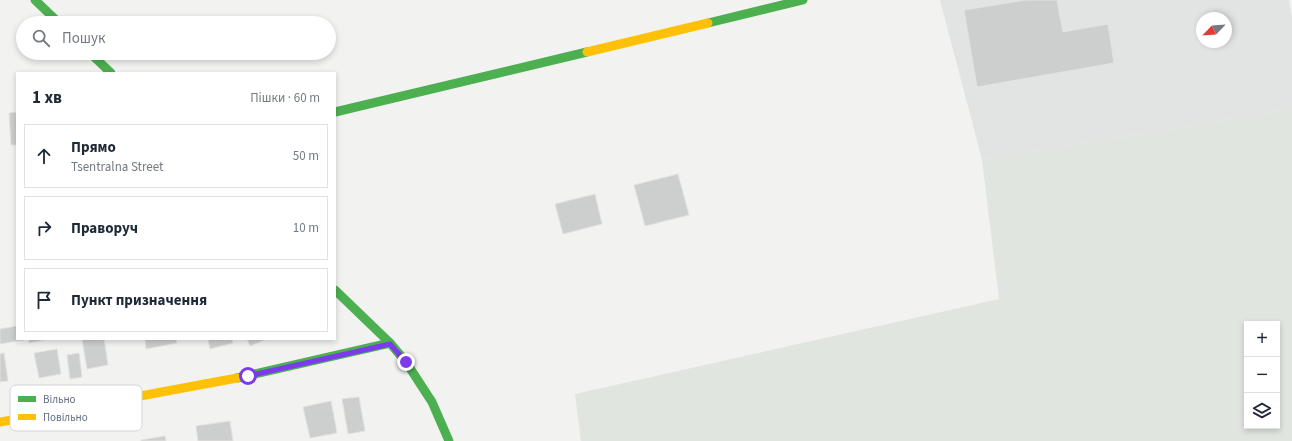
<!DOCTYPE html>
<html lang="uk">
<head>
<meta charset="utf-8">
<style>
	body { margin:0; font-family:"Source Sans 3",sans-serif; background:#f2f2f3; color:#1f2937 }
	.controls { position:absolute; right:12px; bottom:12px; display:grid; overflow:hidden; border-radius:0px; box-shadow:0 2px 6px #0003 }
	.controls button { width:36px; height:36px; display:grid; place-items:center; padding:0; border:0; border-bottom:1px solid #e0e1e3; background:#fff; color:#1f2937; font:20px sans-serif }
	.compass { position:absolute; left:1196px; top:12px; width:36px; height:36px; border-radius:50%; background:#fff; box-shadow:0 2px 6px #0003; rotate:245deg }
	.stop { position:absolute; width:12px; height:12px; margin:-9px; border:3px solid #7c3aed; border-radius:50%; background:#fff }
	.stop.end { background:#7c3aed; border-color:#fff; box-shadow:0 1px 4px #0008 }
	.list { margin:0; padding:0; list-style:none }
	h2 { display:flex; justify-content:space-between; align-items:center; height:52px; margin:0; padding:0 16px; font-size:17px }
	h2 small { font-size:13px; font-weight:400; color:#747a83 }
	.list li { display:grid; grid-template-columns:26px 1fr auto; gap:12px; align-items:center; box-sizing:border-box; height:64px; margin:0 8px 8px; padding:0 8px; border:1px solid #e0e1e3; border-radius:0px }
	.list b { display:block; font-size:15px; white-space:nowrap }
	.list p { margin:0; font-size:13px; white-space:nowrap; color:#747a83 }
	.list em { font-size:13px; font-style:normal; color:#747a83 }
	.icon { flex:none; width:22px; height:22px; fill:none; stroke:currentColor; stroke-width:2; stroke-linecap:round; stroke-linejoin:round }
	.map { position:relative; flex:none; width:1292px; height:441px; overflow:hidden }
	.search { position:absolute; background:#fff; box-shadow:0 2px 6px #0003; left:16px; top:16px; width:320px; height:44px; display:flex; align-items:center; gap:10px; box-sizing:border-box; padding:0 14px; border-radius:22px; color:#747a83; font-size:15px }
	.panel { position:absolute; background:#fff; box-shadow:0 2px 6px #0003; left:16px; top:72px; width:320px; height:268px; border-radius:0px }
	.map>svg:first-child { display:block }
	.built { fill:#e2e4e3; fill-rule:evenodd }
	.green { fill:#e1e5df; fill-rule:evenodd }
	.building { fill:#cdcece; stroke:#e2e2e1 }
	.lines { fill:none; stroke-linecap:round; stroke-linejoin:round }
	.fast { stroke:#4caf50; stroke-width:9 }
	.slow { stroke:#ffc107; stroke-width:9 }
	.route { stroke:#7c3aed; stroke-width:5 }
	.key { fill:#fff; stroke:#d0d4d9; stroke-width:1 }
	.key-label { font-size:11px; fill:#646e80 }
</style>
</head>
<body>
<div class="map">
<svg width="1292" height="441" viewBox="0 0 1292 441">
	<rect width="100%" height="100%" fill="#f2f3f1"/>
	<path class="built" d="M940,0H1289L1292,17V109L982,160ZM1202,18H1226V42H1202Z"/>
	<path class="green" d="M1292,109V441H581L575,394L999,299L982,160ZM1247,324H1277V426H1247Z"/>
	<g class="building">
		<path d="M1026,0H1057L1063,32L1108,24L1114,63L977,87L964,10Z"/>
		<path d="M17,112V145H11L9,113Z"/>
		<path d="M678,174L689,215L645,226L634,185Z"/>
		<path d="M595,194L602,224L563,234L555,204Z"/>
		<path d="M17,326V339L24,340L0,344V329Z"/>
		<path d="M28,339H50L29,343Z"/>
		<path d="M82,339H104L108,365L87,369Z"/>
		<path d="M145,339H176L177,343L146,349Z"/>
		<path d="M208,339H232L233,343L210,349Z"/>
		<path d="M247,339H267L250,346Z"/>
		<path d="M57,349L61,374L39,378L34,353Z"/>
		<path d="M4,353L8,381L0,382V354Z"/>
		<path d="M79,353L82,377L70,379L67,355Z"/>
		<path d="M359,397L365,431L348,434L342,399Z"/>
		<path d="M331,401L337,433L310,438L303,407Z"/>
		<path d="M230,421L233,441H198L196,426Z"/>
		<path d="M165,436L166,441H141V440Z"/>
	</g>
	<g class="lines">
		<g class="fast">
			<path d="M35,0L59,23"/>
			<path d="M708,23L803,0"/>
			<path d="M90,53L111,73"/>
			<path d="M335,112L587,52"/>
			<path d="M335,290L390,343L406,362L432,402L449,441"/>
			<path d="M237,378L390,343"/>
		</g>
		<g class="slow">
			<path d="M587,52L708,23"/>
			<path d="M0,422L237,378"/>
		</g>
	</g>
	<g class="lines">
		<path class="route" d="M248,376L390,344L406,362"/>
	</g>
	<rect x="10" y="385" width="132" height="46" rx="6" class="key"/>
	<rect x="18" y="396" width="18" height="6" fill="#4caf50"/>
	<rect x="18" y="414" width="18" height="6" fill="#ffc107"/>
	<g class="key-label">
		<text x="43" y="403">Вільно</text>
		<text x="43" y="421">Повільно</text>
	</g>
</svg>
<div class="controls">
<button>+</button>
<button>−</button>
<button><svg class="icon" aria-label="layers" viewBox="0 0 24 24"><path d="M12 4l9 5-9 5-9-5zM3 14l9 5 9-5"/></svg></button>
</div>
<svg class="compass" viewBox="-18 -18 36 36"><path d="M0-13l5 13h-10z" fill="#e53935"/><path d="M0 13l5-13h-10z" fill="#747a83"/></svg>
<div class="stop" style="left:248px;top:376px"></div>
<div class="stop end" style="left:406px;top:362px"></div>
<div class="search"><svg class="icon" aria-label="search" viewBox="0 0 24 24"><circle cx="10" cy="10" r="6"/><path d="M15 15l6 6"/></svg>Пошук</div>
<section class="panel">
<h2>1 хв<small>Пішки · 60 m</small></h2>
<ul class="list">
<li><svg class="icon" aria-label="ahead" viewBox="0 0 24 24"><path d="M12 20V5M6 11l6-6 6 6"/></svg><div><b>Прямо</b><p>Tsentralna Street</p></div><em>50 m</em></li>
<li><svg class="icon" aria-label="right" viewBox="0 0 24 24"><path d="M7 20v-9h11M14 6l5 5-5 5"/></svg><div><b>Праворуч</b></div><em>10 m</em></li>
<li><svg class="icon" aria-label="arrive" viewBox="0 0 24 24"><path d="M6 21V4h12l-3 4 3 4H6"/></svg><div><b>Пункт призначення</b></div></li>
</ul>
</section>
</div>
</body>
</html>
